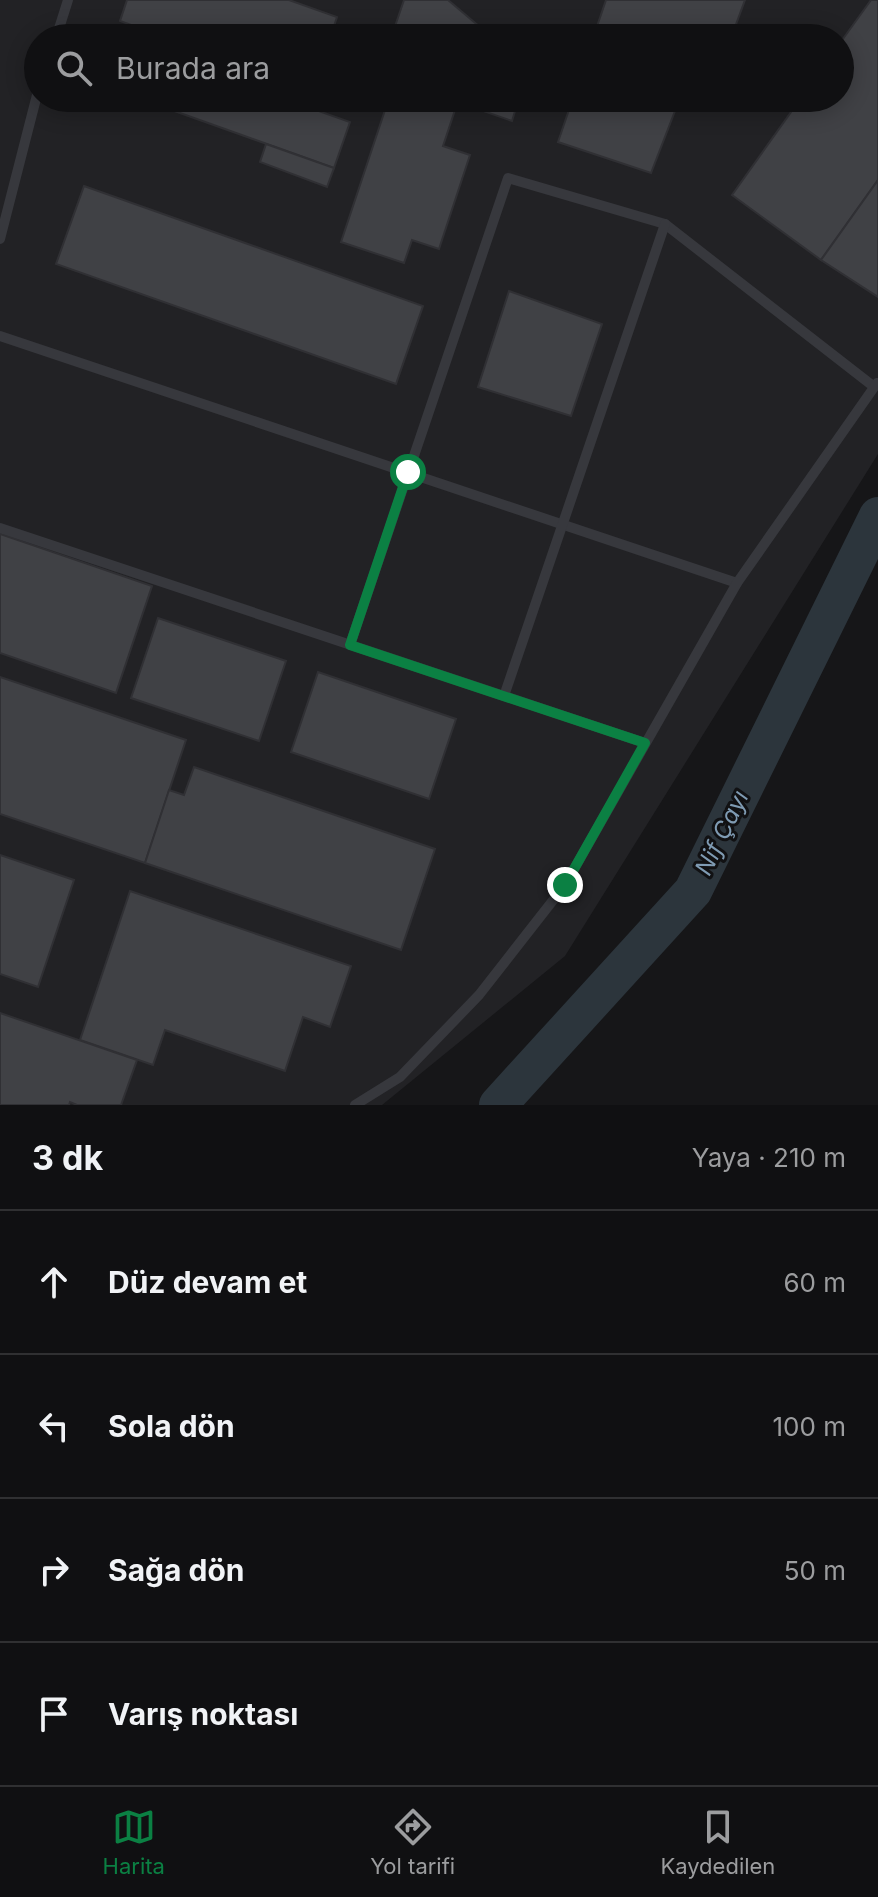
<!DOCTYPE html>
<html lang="tr">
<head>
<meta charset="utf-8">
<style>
	body { margin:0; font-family:Inter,sans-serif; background:#19191b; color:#f1f3f6 }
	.stop { position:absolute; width:24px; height:24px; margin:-18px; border:6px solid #0b8043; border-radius:50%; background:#fff }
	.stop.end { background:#0b8043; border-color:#fff; box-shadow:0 2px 8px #0008 }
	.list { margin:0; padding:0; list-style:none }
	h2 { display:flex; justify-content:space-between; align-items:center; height:104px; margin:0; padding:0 32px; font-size:34px }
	h2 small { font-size:26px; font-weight:400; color:#9c9d9f }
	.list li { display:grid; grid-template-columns:52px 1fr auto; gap:24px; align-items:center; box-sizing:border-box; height:144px; padding:0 32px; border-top:2px solid #303032 }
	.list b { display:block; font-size:30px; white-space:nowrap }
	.list em { font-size:26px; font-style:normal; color:#9c9d9f }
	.icon { flex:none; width:44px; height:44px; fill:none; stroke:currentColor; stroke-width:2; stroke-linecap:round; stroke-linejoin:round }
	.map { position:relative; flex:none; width:878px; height:1105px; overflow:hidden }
	.search { position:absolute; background:#101012; box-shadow:0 4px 20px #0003; left:24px; right:24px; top:24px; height:88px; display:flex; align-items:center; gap:20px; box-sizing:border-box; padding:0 28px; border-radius:44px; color:#9c9d9f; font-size:30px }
	.sheet { height:680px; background:#101012 }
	nav { display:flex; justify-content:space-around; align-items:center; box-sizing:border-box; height:112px; border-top:2px solid #303032; background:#101012; font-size:22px; color:#9c9d9f }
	nav a { display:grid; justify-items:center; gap:4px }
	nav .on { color:#0b8043 }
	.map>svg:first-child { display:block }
	.built { fill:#222225; fill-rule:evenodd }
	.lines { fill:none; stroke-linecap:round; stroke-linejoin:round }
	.river { stroke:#2c353c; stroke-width:38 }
	.building { fill:#404145; stroke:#303034; stroke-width:2 }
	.service { stroke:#37383d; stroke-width:10 }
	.route { stroke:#0b8043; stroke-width:10 }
	.labels { text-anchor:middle; stroke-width:6; stroke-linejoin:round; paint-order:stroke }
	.water-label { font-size:24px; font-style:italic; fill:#7f9bb3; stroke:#111113 }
</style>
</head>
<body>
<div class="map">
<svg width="878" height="1105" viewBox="0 0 878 1105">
	<rect width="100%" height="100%" fill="#161618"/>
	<path class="built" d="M0,0H878V454L565,956L382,1105H0ZM38,38H840V98H38Z"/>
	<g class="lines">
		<path class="river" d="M498,1105L693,891L878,516"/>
	</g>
	<g class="building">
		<path d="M127,0H289L337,17L330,38H167L120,21Z"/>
		<path d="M404,0H448L493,38H391Z"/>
		<path d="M606,0H745L731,38H593Z"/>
		<path d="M871,0H878V180L821,260L732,195L801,98H840V43Z"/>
		<path d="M138,98H282L350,122L334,168Z"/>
		<path d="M389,98H459L443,146L470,155L439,249L412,240L404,263L341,242Z"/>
		<path d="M465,98H519L512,121L463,104Z"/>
		<path d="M573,98H680L651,173L558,142Z"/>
		<path d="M266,144L334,168L327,187L260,162Z"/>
		<path d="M878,180V297L821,260Z"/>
		<path d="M84,186L423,306L396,384L56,264Z"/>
		<path d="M509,291L602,324L571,416L478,387Z"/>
		<path d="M0,534L152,586L116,693L0,653Z"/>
		<path d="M158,618L286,661L259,741L131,698Z"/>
		<path d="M318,672L456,719L429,799L291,752Z"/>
		<path d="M0,677L186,740L145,863L0,814Z"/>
		<path d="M194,767L435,849L401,950L145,863L169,790L184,795Z"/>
		<path d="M0,855L74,880L38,987L0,974Z"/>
		<path d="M130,891L351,966L330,1027L303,1017L285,1071L165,1030L153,1065L80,1040Z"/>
		<path d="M0,1013L137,1060L121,1105H77L70,1102L69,1105H0Z"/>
	</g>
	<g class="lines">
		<g class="service">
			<path d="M56,38L68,0"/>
			<path d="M0,239L38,91"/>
			<path d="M0,336L737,583"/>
			<path d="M0,528L645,743"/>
			<path d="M350,645L508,178L665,224L873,386"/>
			<path d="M504,696L665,224"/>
			<path d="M355,1105L400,1077L479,995L565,885L737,583L877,383"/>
		</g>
	</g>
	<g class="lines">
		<path class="route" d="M408,472L350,645L645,743L565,885"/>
	</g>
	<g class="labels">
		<g class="water-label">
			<text transform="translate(722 833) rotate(-64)" y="8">Nif Çayı</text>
		</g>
	</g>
</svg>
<div class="stop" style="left:408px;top:472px"></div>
<div class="stop end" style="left:565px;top:885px"></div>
<div class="search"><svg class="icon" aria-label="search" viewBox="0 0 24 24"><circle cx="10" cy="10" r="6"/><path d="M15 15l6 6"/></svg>Burada ara</div>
</div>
<section class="sheet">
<h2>3 dk<small>Yaya · 210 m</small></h2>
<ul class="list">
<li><svg class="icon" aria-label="ahead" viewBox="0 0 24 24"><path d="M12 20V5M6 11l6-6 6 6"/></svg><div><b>Düz devam et</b></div><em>60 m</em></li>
<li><svg class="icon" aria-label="left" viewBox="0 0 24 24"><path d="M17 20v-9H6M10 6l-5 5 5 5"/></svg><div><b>Sola dön</b></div><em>100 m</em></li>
<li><svg class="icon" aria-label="right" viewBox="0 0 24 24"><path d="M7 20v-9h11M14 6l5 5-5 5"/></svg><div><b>Sağa dön</b></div><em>50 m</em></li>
<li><svg class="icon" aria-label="arrive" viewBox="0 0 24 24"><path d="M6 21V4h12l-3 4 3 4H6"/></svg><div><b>Varış noktası</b></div></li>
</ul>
</section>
<nav>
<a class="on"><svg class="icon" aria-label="map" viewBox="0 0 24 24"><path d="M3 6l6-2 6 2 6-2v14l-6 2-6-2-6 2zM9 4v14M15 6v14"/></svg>Harita</a>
<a><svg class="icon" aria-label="directions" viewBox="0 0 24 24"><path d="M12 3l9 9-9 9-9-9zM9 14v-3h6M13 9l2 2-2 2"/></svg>Yol tarifi</a>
<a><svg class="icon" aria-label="saved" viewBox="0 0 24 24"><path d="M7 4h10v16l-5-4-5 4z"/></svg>Kaydedilen</a>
</nav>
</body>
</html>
